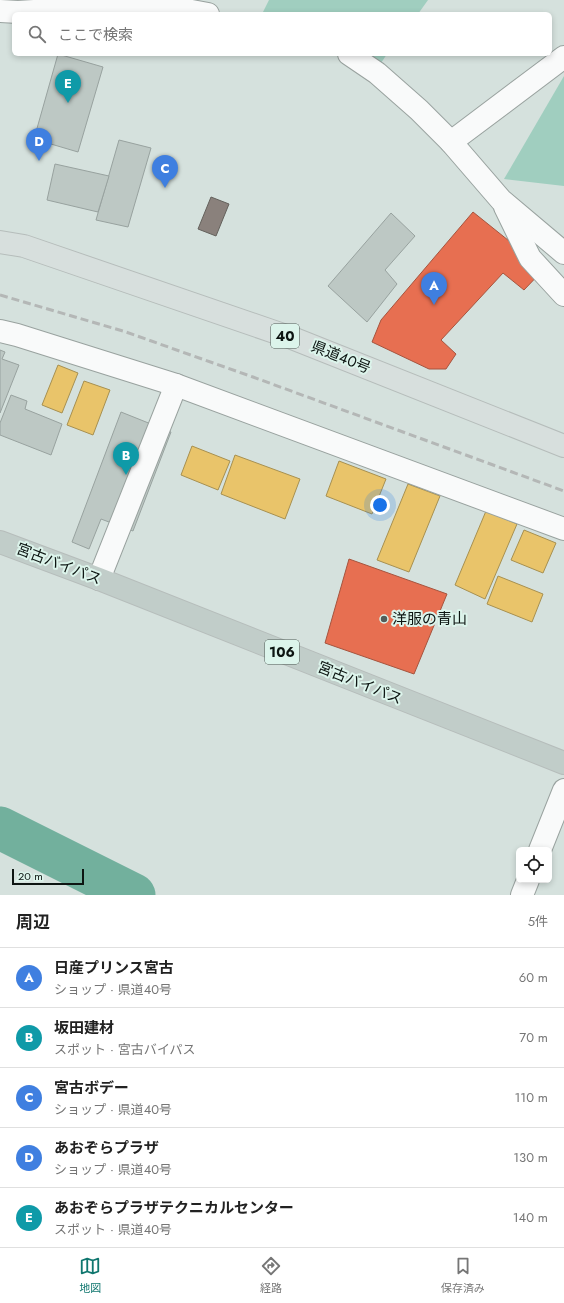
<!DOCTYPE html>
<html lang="ja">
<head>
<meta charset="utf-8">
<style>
	body { margin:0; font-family:Jost,"Noto Sans JP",sans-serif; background:#f2f2f2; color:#222 }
	.controls { position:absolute; right:12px; bottom:12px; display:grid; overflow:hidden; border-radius:6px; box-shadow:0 2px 6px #0003 }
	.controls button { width:36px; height:36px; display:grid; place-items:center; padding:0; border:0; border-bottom:1px solid #e0e0e0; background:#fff; color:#222; font:20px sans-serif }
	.scale { position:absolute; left:12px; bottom:10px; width:72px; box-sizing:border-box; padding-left:4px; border:2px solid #0d1512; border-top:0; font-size:11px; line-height:14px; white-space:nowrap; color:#0d1512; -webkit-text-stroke:3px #dcf4eb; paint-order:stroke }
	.you { position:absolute; left:380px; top:505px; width:14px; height:14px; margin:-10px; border:3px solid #fff; border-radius:50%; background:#1a73e8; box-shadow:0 0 0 6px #1a73e833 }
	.badge { display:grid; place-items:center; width:26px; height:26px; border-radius:50%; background:#0f766e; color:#fff; font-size:13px; font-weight:700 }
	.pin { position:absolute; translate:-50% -33px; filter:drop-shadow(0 1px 2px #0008) }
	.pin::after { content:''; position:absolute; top:21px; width:14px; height:12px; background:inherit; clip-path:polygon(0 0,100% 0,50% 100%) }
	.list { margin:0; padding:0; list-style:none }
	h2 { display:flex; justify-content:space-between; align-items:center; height:52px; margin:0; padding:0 16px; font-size:17px }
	h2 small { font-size:13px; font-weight:400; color:#767676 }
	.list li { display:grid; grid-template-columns:26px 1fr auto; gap:12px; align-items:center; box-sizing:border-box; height:60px; padding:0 16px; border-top:1px solid #e0e0e0 }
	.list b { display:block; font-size:15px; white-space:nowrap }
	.list p { margin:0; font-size:13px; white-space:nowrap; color:#767676 }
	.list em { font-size:13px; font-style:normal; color:#767676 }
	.icon { flex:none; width:22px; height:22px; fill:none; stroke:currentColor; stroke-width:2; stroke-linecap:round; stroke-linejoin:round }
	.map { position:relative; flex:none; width:564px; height:895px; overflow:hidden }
	.search { position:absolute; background:#fff; box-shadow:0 2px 6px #0003; left:12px; right:12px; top:12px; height:44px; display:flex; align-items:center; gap:10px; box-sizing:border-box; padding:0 14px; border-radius:6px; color:#767676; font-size:15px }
	.sheet { height:352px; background:#fff }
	nav { display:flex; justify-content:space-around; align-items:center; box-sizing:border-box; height:56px; border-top:1px solid #e0e0e0; background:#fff; font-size:11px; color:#767676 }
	nav a { display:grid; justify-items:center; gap:2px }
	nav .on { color:#0f766e }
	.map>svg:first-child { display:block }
	.green { fill:#a0cebf }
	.homes { fill:#e9c46a; stroke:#a79050 }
	.shops { fill:#e76f51; stroke:#a6543e }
	.industry { fill:#8a817c; stroke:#64615c }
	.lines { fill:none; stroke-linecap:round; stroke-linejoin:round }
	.river { stroke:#72b09d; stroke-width:43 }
	.building { fill:#bdc8c4; stroke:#98a29f }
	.street-casing { stroke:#99a29f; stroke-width:24 }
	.primary-casing { stroke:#b6bdbb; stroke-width:24 }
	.highway-casing { stroke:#b6bdbb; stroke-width:24 }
	.street { stroke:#f9fafa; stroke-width:22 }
	.primary { stroke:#d7dfdd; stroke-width:22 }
	.highway { stroke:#c1cdc9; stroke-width:22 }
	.rail { stroke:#b4b7b6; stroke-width:3; stroke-dasharray:8 4; stroke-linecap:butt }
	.poi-dot { fill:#535c59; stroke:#dcf4eb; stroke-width:1.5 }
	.labels { text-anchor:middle; stroke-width:4; stroke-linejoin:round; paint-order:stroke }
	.shield { fill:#dcf4eb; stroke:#4b5853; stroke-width:1 }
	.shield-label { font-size:14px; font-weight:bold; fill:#0d1512 }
	.street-label { font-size:15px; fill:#0d1512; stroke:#dcf4eb }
	.poi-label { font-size:15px; fill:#0d1512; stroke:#dcf4eb; text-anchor:start }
</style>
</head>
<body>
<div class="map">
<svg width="564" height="895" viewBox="0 0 564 895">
	<rect width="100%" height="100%" fill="#d5e1dd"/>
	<g class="green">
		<path d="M269,0H428L418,14H262Z"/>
		<path d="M357,54H387L381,63Z"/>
		<path d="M564,76V186L504,179Z"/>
	</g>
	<g class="homes">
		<path d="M58,365L78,373L62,413L42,405Z"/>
		<path d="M84,381L110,390L93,435L67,425Z"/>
		<path d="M192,446L230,461L218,490L181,475Z"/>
		<path d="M235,455L300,479L285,519L221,494Z"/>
		<path d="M339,461L386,479L372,514L326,496Z"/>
		<path d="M408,484L440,496L409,572L377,560Z"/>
		<path d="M486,511L517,524L485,599L455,585Z"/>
		<path d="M524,530L556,543L543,573L511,560Z"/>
		<path d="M498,576L543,594L532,622L487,604Z"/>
	</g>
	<g class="shops">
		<path d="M473,212L544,269L524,290L503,273L441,340L456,354L446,369H429L372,342L381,320Z"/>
		<path d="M349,559L447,594L414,674L325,643Z"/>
	</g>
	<path class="industry" d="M211,197L229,204L216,236L198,229Z"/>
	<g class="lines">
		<path class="river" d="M0,828L134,895"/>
	</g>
	<g class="building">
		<path d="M58,54L103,67L78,152L34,139Z"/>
		<path d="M119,140L151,148L128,227L96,220Z"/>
		<path d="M55,164L109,176L98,212L47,200Z"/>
		<path d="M391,213L415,236L385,270L397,284L367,322L328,286Z"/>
		<path d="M0,350L5,352L2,359L19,365L0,413Z"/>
		<path d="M11,395L27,401L25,409L62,424L51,455L0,435V423Z"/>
		<path d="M121,412L171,432L133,531L101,519L89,549L72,542Z"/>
	</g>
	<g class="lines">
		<g class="street-casing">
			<g id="street">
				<path d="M0,11L18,12L97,7L186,10L208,14"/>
				<path d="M349,54L377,73L419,110L451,142L501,200L564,253"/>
				<path d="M451,142L564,57"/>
				<path d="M505,207L530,258L564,295"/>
				<path d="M0,331L17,335L176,385L564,529"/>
				<path d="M99,579L176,385"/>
				<path d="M540,850L564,790"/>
				<path d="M522,895L528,880"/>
			</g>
		</g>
		<g class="primary-casing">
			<path id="primary" d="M0,242L24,246L292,338L564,446"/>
		</g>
		<g class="highway-casing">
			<path id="highway" d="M0,542L99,579L564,763"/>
		</g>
		<use href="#street" class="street"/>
		<use href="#primary" class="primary"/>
		<use href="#highway" class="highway"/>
		<path class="rail" d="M0,295L123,331L253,377L564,491"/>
	</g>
	<circle class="poi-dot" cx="384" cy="619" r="4"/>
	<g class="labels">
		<g class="shield">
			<rect x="271" y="324" width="28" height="24" rx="3"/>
			<rect x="265" y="640" width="34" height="24" rx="3"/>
		</g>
		<g class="shield-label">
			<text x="285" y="341">40</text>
			<text x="282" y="657">106</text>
		</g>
		<g class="street-label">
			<text transform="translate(341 357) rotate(22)" y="5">県道40号</text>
			<text transform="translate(59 564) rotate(21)" y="5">宮古バイパス</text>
			<text transform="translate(360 683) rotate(22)" y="5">宮古バイパス</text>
		</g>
		<g class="poi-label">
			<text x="392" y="624">洋服の青山</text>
		</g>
	</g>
</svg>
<div class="controls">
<button><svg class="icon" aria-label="locate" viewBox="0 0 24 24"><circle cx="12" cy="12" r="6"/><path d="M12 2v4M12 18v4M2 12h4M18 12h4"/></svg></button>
</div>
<div class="scale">20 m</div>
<div class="you"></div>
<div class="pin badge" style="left:434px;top:305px;background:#3f7fe0">A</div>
<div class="pin badge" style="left:126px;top:475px;background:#0f9aa8">B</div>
<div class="pin badge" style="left:165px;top:188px;background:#3f7fe0">C</div>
<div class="pin badge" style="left:39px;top:161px;background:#3f7fe0">D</div>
<div class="pin badge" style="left:68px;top:103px;background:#0f9aa8">E</div>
<div class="search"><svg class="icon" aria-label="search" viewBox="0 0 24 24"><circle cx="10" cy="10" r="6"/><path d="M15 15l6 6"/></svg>ここで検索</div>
</div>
<section class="sheet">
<h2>周辺<small>5件</small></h2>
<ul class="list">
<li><span class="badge" style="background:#3f7fe0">A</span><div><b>日産プリンス宮古</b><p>ショップ · 県道40号</p></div><em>60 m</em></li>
<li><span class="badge" style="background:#0f9aa8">B</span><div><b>坂田建材</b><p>スポット · 宮古バイパス</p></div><em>70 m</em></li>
<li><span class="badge" style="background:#3f7fe0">C</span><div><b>宮古ボデー</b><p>ショップ · 県道40号</p></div><em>110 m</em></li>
<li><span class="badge" style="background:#3f7fe0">D</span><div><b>あおぞらプラザ</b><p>ショップ · 県道40号</p></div><em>130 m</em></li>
<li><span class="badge" style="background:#0f9aa8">E</span><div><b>あおぞらプラザテクニカルセンター</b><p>スポット · 県道40号</p></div><em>140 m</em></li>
</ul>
</section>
<nav>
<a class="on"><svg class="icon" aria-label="map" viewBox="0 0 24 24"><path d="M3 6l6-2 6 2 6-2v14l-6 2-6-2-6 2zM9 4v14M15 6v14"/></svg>地図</a>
<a><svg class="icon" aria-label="directions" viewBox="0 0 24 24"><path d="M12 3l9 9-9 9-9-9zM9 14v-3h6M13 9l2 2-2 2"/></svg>経路</a>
<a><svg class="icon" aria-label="saved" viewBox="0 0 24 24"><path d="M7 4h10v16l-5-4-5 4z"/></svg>保存済み</a>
</nav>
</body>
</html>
